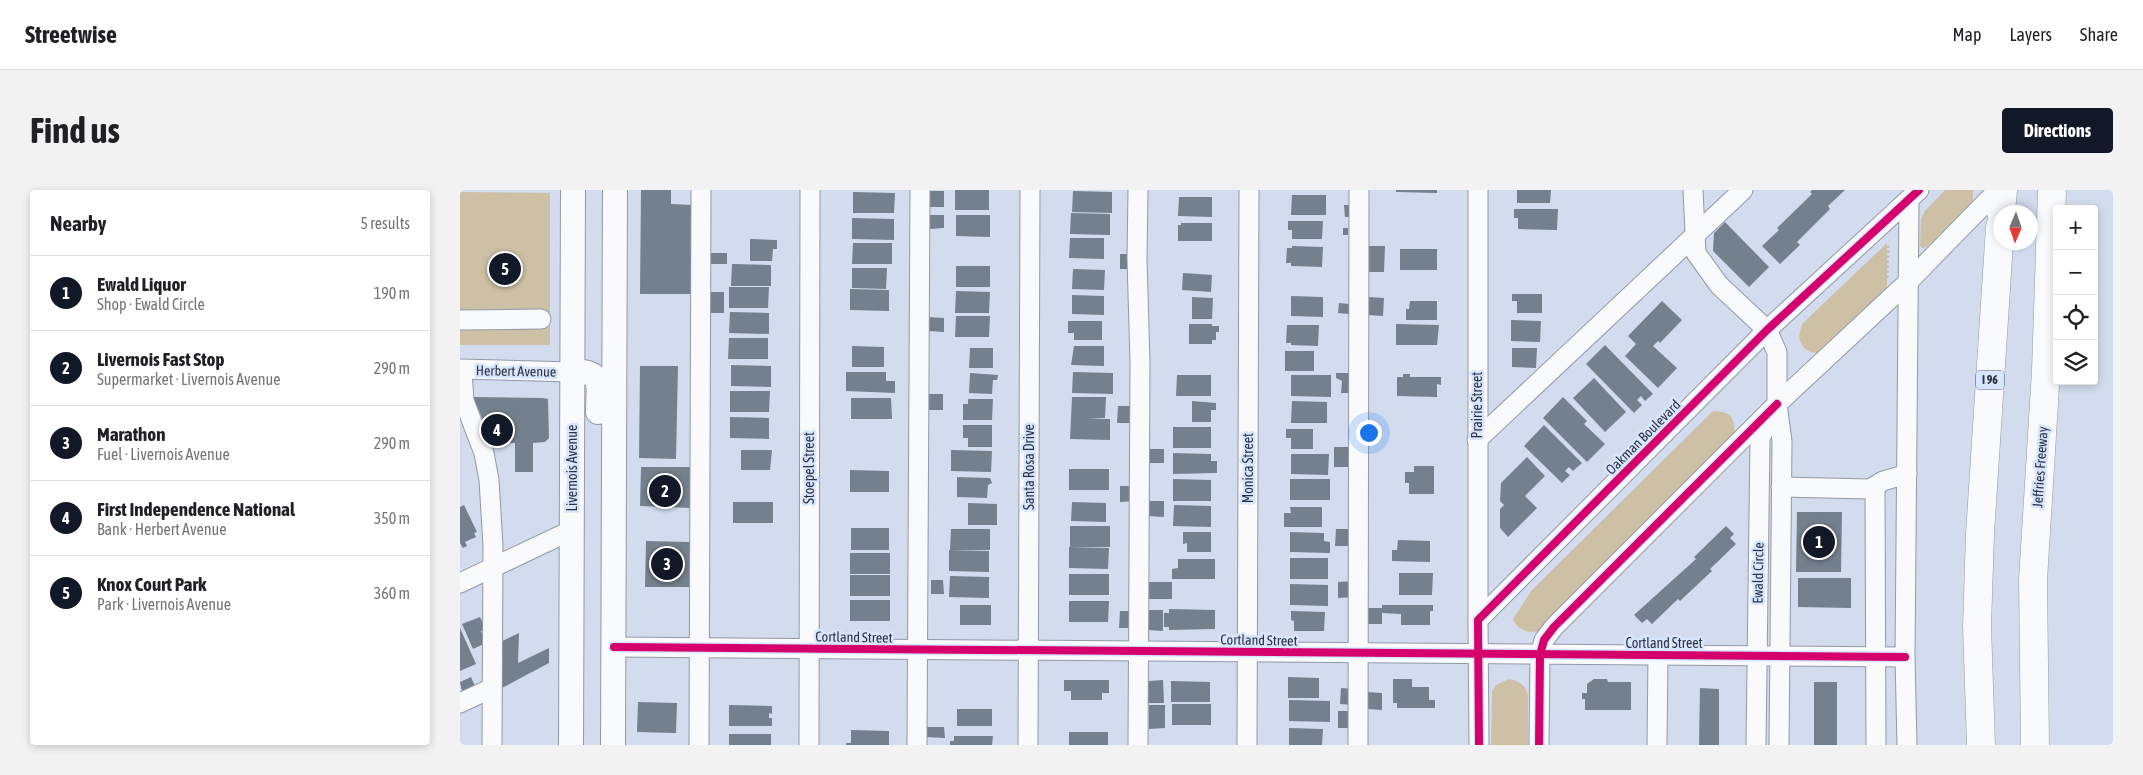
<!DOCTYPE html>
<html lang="en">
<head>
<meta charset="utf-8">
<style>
	body { margin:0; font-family:"Asap Condensed",sans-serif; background:#f2f2f2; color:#202124 }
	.controls { position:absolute; right:15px; top:15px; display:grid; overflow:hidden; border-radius:5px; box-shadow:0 2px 8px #0003 }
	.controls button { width:45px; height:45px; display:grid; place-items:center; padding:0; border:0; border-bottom:1px solid #e0e0e0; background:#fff; color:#202124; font:25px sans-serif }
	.compass { position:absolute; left:1533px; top:15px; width:45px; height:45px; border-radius:50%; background:#fff; box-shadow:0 2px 8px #0003; rotate:182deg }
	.you { position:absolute; left:908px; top:242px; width:18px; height:18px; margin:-12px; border:4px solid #fff; border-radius:50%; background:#1a73e8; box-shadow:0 0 0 8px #1a73e833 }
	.badge { display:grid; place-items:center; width:32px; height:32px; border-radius:50%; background:#111827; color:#fff; font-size:16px; font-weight:700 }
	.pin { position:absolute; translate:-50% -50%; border:2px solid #fff; box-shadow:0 1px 5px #0006 }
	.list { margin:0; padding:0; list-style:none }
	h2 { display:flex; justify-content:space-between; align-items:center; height:65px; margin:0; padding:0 20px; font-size:21px }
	h2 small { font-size:16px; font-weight:400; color:#757577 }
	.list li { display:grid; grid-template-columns:32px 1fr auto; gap:15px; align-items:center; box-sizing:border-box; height:75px; padding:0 20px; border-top:1px solid #e0e0e0 }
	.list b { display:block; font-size:19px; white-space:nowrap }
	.list p { margin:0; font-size:16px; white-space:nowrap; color:#757577 }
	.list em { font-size:16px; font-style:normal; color:#757577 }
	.icon { flex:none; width:28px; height:28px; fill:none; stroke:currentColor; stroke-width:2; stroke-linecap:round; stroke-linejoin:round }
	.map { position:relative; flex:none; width:1653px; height:555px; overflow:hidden; border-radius:5px }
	header { display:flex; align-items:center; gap:30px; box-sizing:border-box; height:70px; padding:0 25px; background:#fff; border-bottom:1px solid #e0e0e0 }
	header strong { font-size:24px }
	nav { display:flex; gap:28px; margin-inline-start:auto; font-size:18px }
	.intro { display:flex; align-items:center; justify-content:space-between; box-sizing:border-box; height:120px; padding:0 30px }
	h1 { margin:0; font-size:35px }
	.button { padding:12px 22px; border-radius:5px; background:#111827; color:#fff; font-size:18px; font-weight:700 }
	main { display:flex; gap:30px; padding:0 30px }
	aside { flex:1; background:#fff; border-radius:5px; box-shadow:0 2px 8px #0003 }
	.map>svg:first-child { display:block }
	.green { fill:#cdc0a5 }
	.building { fill:#74808d }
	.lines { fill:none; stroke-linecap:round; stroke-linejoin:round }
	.minor-casing { stroke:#9199a8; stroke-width:21 }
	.major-casing { stroke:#9199a8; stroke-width:26 }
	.highway-casing { stroke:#9199a8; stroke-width:29 }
	.path { stroke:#bcbfc7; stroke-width:3; stroke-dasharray:2.5 2.5; stroke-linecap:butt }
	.minor { stroke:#f8fafc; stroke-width:19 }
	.major { stroke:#f8fafc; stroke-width:24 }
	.highway { stroke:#f8fafc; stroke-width:28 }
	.cycleway-casing { stroke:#d7e5ff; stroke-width:11 }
	.cycleway { stroke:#d6006c; stroke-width:8 }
	.labels { text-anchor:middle; stroke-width:5; stroke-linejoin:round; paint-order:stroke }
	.shield { fill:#d7e5ff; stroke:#5e687b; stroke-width:1 }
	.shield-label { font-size:12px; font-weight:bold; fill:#2a3242 }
	.street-label { font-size:14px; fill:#2a3242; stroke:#d7e5ff }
</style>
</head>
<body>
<header>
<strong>Streetwise</strong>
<nav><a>Map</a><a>Layers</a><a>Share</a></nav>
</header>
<div class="intro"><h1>Find us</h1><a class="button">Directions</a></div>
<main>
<aside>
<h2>Nearby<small>5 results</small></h2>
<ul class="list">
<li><span class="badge">1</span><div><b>Ewald Liquor</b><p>Shop · Ewald Circle</p></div><em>190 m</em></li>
<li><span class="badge">2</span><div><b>Livernois Fast Stop</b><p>Supermarket · Livernois Avenue</p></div><em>290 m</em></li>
<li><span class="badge">3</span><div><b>Marathon</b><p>Fuel · Livernois Avenue</p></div><em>290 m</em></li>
<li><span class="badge">4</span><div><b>First Independence National</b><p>Bank · Herbert Avenue</p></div><em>350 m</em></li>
<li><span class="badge">5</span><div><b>Knox Court Park</b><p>Park · Livernois Avenue</p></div><em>360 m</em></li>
</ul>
</aside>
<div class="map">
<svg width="1653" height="555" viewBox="0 0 1653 555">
	<rect width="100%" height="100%" fill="#d2dcee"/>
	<g class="green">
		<path d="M1485,0H1513V11L1467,57L1462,58L1460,55L1461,29L1465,21Z"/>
		<path d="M0,2L90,3V155H0Z"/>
		<path d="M1427,53V99L1363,162C1350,165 1341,159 1339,146L1342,134Z"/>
		<path d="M1253,221C1275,222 1273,229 1276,248L1079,441C1068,444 1057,439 1053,429L1072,400Z"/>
		<path d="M1049,489C1060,491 1065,495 1068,505V555H1031L1032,501L1036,495Z"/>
	</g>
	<g class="building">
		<path d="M181,0H211V14L232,15L231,104H180Z"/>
		<rect x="495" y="0" width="34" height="20"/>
		<path d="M936,0H977V3L936,2Z"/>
		<path d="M1057,0H1091L1090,13H1057Z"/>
		<path d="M1352,0H1385L1368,16L1370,19L1337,52L1340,55L1320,74L1302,56L1319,40L1317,38L1352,4L1350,2Z"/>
		<path d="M469,1H484V17H468Z"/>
		<path d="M613,1L652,2V23L612,22Z"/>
		<path d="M393,2L435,3L434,23H393Z"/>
		<path d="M832,5H866V25H831Z"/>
		<path d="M719,7H752V27L718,26Z"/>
		<path d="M884,15H892V27H885Z"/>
		<path d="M1054,19H1098L1097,40L1058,39V28H1054Z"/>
		<path d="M611,23L650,24V45L610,44Z"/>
		<path d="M470,25H484V38L470,39Z"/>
		<path d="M496,25H530V47L496,46Z"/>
		<path d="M392,28L434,29V50L392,49Z"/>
		<path d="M828,31H863L862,49H832V40H828Z"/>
		<path d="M1265,32L1309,77L1289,97L1253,61L1254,43Z"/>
		<path d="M721,33H752V51H718V35H721Z"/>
		<rect x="883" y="38" width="5" height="7"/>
		<path d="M610,48H644V69L609,68Z"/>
		<path d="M290,49L317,50V59H313L312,71H290Z"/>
		<path d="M393,53H432V74H392Z"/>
		<path d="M832,56L863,57L862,77L831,76V73H826L827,58H832Z"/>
		<path d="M906,56H925L924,82H905Z"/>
		<rect x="940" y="59" width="37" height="21"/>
		<rect x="249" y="63" width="18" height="11"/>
		<rect x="660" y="64" width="15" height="15"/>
		<path d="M272,74L311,75V96H271Z"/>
		<rect x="496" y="76" width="34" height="21"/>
		<path d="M392,78H427L426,99L392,98Z"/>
		<path d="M613,79L645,80L644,100L612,99Z"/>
		<path d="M723,83L752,85L751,102L722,100Z"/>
		<path d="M269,97H309L308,118H269Z"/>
		<path d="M390,99L429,100V121L390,120Z"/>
		<path d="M496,101L530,102L529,123H495Z"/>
		<rect x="249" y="102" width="15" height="21"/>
		<path d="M1052,104H1082V123H1057V111H1052Z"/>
		<path d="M612,105L644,106V125L612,124Z"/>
		<path d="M831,106L863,107V127L831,126Z"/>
		<path d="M732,107L753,108L752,129H732Z"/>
		<path d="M908,107L924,108L923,126L907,125Z"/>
		<path d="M950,111H977V130H946V119H949Z"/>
		<path d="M1202,111L1222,130L1200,153L1198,151L1193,156L1217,178L1198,198L1165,166L1176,154L1168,146Z"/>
		<path d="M879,113L890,114L889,124L878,123Z"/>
		<path d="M270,122L309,123V144L269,143Z"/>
		<path d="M496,126H530L529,147H495Z"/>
		<path d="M468,127L484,128V142L468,141Z"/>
		<path d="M1051,130L1081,131L1080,152L1051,151Z"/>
		<path d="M608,131H642V150H614V143H608Z"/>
		<path d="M729,134H752V136H759V142H756V150H752V154H729Z"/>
		<path d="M936,134L979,135L977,155H936Z"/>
		<path d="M827,135H859L858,156L831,155V153H826Z"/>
		<path d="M269,148H308V169H268Z"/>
		<path d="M1145,155L1193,204L1185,211L1181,206L1177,210L1182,215L1174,223L1126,174Z"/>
		<path d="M392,156L424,157V177H392Z"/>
		<path d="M614,156H644V176L611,175Z"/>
		<path d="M510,158H533V178H509Z"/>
		<path d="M1052,158H1077L1076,178L1052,177Z"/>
		<rect x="825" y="161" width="29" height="20"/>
		<path d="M271,175L311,176V197L271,196Z"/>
		<path d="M180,176H218L216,269L179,268Z"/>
		<path d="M386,182H426V191H435V203L386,201Z"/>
		<path d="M613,182L653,183V204L612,203Z"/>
		<path d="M510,183L538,185L537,190H533L532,204L509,203Z"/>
		<path d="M876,183H895L896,203H881L882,191L876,188Z"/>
		<path d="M943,184H950V187H981V195L977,194V207L937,206V187H943Z"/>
		<path d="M717,185H751V206H716Z"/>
		<path d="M831,185H871V207L831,206Z"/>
		<path d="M1134,188L1166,222L1145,242L1113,208Z"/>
		<path d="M270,201H310L309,222H270Z"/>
		<rect x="468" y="204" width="15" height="16"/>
		<path d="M13,207L83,208L88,209L89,248L85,252L73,253V282H55V253H33Z"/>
		<path d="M612,207H646L645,228L627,229H650V250L610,249Z"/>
		<path d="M1103,207L1127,231L1124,234L1145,254L1127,272L1083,228Z"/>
		<path d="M391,208H431L432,229H391Z"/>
		<path d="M508,209H533L532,230H503V214H508Z"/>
		<path d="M732,211L756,213V220H751V232H732Z"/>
		<path d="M832,211L867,212V233H831Z"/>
		<path d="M658,216H675V233H657Z"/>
		<path d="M270,227L309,228V249L270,248Z"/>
		<path d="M503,235H532V257H508V248H503Z"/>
		<path d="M1084,235L1122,273L1113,281L1109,277L1105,281L1110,285L1102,293L1064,256Z"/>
		<rect x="713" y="237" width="38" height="21"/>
		<path d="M826,239H853V259H831V248H826Z"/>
		<rect x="874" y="257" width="20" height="20"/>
		<rect x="688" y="259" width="16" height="14"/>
		<path d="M281,260H312L310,280H281Z"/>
		<path d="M491,260L532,261L531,282L491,281Z"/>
		<path d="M713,263L751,264V271H757V283L713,284Z"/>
		<path d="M831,264H869L868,285L831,284Z"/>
		<path d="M1067,267L1085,286L1065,306L1077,318L1048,347L1040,338V319L1044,315L1040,311L1041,293Z"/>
		<path d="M954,276H974V304H949V293H945V282H954Z"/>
		<path d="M181,277H232L231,318L180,316Z"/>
		<rect x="609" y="279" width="40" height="21"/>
		<path d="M390,280L429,281V302H390Z"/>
		<path d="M497,287L530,288L532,293L528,295L527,308L497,307Z"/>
		<path d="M713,289L751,290V311H713Z"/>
		<rect x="830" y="289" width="40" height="21"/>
		<path d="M660,296H674V311L660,312Z"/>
		<path d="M688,311H704V327L688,326Z"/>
		<rect x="273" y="312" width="40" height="21"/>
		<path d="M612,312L646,313V332L611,331Z"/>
		<path d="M508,313L537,314V335H508Z"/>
		<path d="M4,315L17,342L14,343L16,347L5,352L7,356L3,358L0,353V317Z"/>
		<path d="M714,315L751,316V337L713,336Z"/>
		<path d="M830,317H862V337H824V323H831Z"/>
		<path d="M1337,322H1382L1381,382H1336Z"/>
		<rect x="610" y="336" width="40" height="21"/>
		<path d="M1266,336L1274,344L1270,348L1276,354L1250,379L1252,381L1220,411L1218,409L1192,434L1187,429L1182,433L1174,425L1236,369L1234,367Z"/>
		<rect x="391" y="338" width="38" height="22"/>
		<path d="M491,339H530V360H490Z"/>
		<path d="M876,339H894V356H875Z"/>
		<path d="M723,342H751V362H727V353L723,354Z"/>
		<path d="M830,342L864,343V351L870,352V363L830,362Z"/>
		<path d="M938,350L970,351V372L932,371V360H937Z"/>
		<path d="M186,351L230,352L229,397H185Z"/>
		<path d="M609,357L649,358L648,379L609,378Z"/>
		<path d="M489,360L529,361V382L489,381Z"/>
		<rect x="390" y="363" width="40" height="21"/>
		<rect x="830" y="368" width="38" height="21"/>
		<path d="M718,369H755V389H712V379L718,378Z"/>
		<path d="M939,383H973L972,405H939Z"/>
		<rect x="609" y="384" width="40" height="21"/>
		<rect x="390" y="385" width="40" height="21"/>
		<path d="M490,386L529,387V408L489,407Z"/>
		<path d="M1338,388H1391V418L1338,417Z"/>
		<path d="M471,390H483L484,404H471Z"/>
		<path d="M894,391V407L878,408V392Z"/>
		<rect x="689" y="392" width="23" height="17"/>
		<path d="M830,394L868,395V416L830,415Z"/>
		<rect x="390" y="410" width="40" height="21"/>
		<path d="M609,411H649L648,432H609Z"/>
		<rect x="500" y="415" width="31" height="20"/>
		<path d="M922,415H973V421H970V435H941V424L922,423V434H907V418H922Z"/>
		<path d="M709,419L755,420V439L709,440V437H704V423H709Z"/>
		<path d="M689,420H703V441L688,440Z"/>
		<path d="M660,421H675L674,438H659Z"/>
		<path d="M831,421L865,422L864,441H834V431L831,430Z"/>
		<path d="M20,427L26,439L21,441L26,453L13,459L2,434Z"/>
		<path d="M0,438L16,474L0,481Z"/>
		<path d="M59,443L58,473L89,458V473L40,499V452Z"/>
		<path d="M11,487L17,500L3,506L0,492Z"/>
		<path d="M828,487L859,488V508H828Z"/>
		<path d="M933,489H952V497H969V510H975V518H937V513H933Z"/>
		<path d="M1134,489H1147L1148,492H1171V520H1125V509H1122V503H1127V494Z"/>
		<path d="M604,490H649V503H642V510H611V501H604Z"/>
		<path d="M703,490L704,513H688V491Z"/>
		<path d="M711,491L750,492V512H711Z"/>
		<rect x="1354" y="492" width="23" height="63"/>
		<path d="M881,498L893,499V515L880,514Z"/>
		<path d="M1240,498L1259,499V555H1239Z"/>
		<path d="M907,502L922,503V520L907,519Z"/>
		<path d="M829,510L870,511V532L829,531Z"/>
		<path d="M178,512L217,513L216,543L177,542Z"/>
		<rect x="712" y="514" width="39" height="21"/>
		<path d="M269,515L312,516V524L309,523V528H312V536H269Z"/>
		<path d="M689,515H705V538L689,539Z"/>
		<rect x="497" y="519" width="35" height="17"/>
		<rect x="878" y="521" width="14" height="17"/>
		<path d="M465,537H484L485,548L465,547Z"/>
		<path d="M829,538L863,539L862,555H829Z"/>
		<path d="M391,540L429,541V555H386V553H391Z"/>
		<rect x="609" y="542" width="39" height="13"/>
		<rect x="269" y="544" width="42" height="11"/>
		<path d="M494,546H533L532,555H490V551H494Z"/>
	</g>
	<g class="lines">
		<g class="minor-casing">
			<g id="minor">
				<path d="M678,0L677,69L680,172L678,555"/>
				<path d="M1018,0V430"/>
				<path d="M1233,0L1236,63L1259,95L1307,140L1317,162V214L1322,251L1319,555"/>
				<path d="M0,130L81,129"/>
				<path d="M0,179L113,182"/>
				<path d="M2,180L4,211L24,263L29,290L33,356L32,555"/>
				<path d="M1017,250L1283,0"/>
				<path d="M1415,296L1416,555"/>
				<path d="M1321,297L1410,299L1423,291L1447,284"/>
				<path d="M0,393L112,340"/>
				<path d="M154,457L1445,467"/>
				<path d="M0,513L32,498"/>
				<path d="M239,555L241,0"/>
				<path d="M349,555L350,0"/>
				<path d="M457,555L460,0"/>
				<path d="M568,555L570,0"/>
				<path d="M787,555L789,0"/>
				<path d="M898,555L899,0"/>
				<path d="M1019,555L1018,430L1307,140L1459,0"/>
				<path d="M1079,555L1080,465L1084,450L1094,437L1317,214L1449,91L1538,0"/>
				<path d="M1197,555L1198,466"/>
				<path d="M1296,555L1300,248L1311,226"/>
				<path d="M1447,555L1445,467L1449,10"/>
			</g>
		</g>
		<g class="major-casing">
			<g id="major">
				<path d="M113,182C145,180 138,197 138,222"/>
				<path d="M111,555L113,0"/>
				<path d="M153,555L155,0"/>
			</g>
		</g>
		<g class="highway-casing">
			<g id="highway">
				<path d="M1541,22L1543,0"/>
				<path d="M1521,555L1517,436L1520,344L1540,37"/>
				<path d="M1575,555L1573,390L1586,181L1592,0"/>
			</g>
		</g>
		<path class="path" d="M1427,88L1428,56"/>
		<use href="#minor" class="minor"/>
		<use href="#major" class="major"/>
		<use href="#highway" class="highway"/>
		<g class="cycleway-casing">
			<g id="cycleway">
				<path d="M154,457L1445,467"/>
				<path d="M1019,555L1018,430L1307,140L1459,0"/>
				<path d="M1079,555L1080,465L1084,450L1094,437L1317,214"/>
			</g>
		</g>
		<use href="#cycleway" class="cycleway"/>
	</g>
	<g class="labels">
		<rect class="shield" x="1516" y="180.5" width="28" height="19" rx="4"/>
		<g class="shield-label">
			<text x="1530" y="194">I 96</text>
		</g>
		<g class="street-label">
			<text transform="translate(56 181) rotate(1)" y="5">Herbert Avenue</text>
			<text transform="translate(1017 215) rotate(-90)" y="5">Prairie Street</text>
			<text transform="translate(1183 247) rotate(-45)" y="5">Oakman Boulevard</text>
			<text transform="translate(569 277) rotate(-90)" y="5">Santa Rosa Drive</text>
			<text transform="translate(1580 277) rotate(-86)" y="5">Jeffries Freeway</text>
			<text transform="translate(112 278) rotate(-90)" y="5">Livernois Avenue</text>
			<text transform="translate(349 278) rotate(-90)" y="5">Stoepel Street</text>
			<text transform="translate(788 278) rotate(-90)" y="5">Monica Street</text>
			<text transform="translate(1298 383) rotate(-89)" y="5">Ewald Circle</text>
			<text transform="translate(394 447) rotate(1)" y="5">Cortland Street</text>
			<text transform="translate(799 450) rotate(1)" y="5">Cortland Street</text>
			<text x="1204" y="458">Cortland Street</text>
		</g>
	</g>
</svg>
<div class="controls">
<button>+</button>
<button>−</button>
<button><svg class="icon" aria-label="locate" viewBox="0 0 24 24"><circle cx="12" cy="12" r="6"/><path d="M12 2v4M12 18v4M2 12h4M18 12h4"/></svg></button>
<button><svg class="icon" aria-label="layers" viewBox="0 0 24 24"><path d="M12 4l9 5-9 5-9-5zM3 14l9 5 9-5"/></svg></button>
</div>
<svg class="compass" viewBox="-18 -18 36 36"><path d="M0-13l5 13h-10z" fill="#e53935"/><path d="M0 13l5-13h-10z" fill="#757577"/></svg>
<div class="you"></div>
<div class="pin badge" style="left:1359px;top:352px">1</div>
<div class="pin badge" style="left:205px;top:301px">2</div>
<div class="pin badge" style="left:207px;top:374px">3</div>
<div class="pin badge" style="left:37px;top:240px">4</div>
<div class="pin badge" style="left:45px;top:79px">5</div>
</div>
</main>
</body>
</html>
